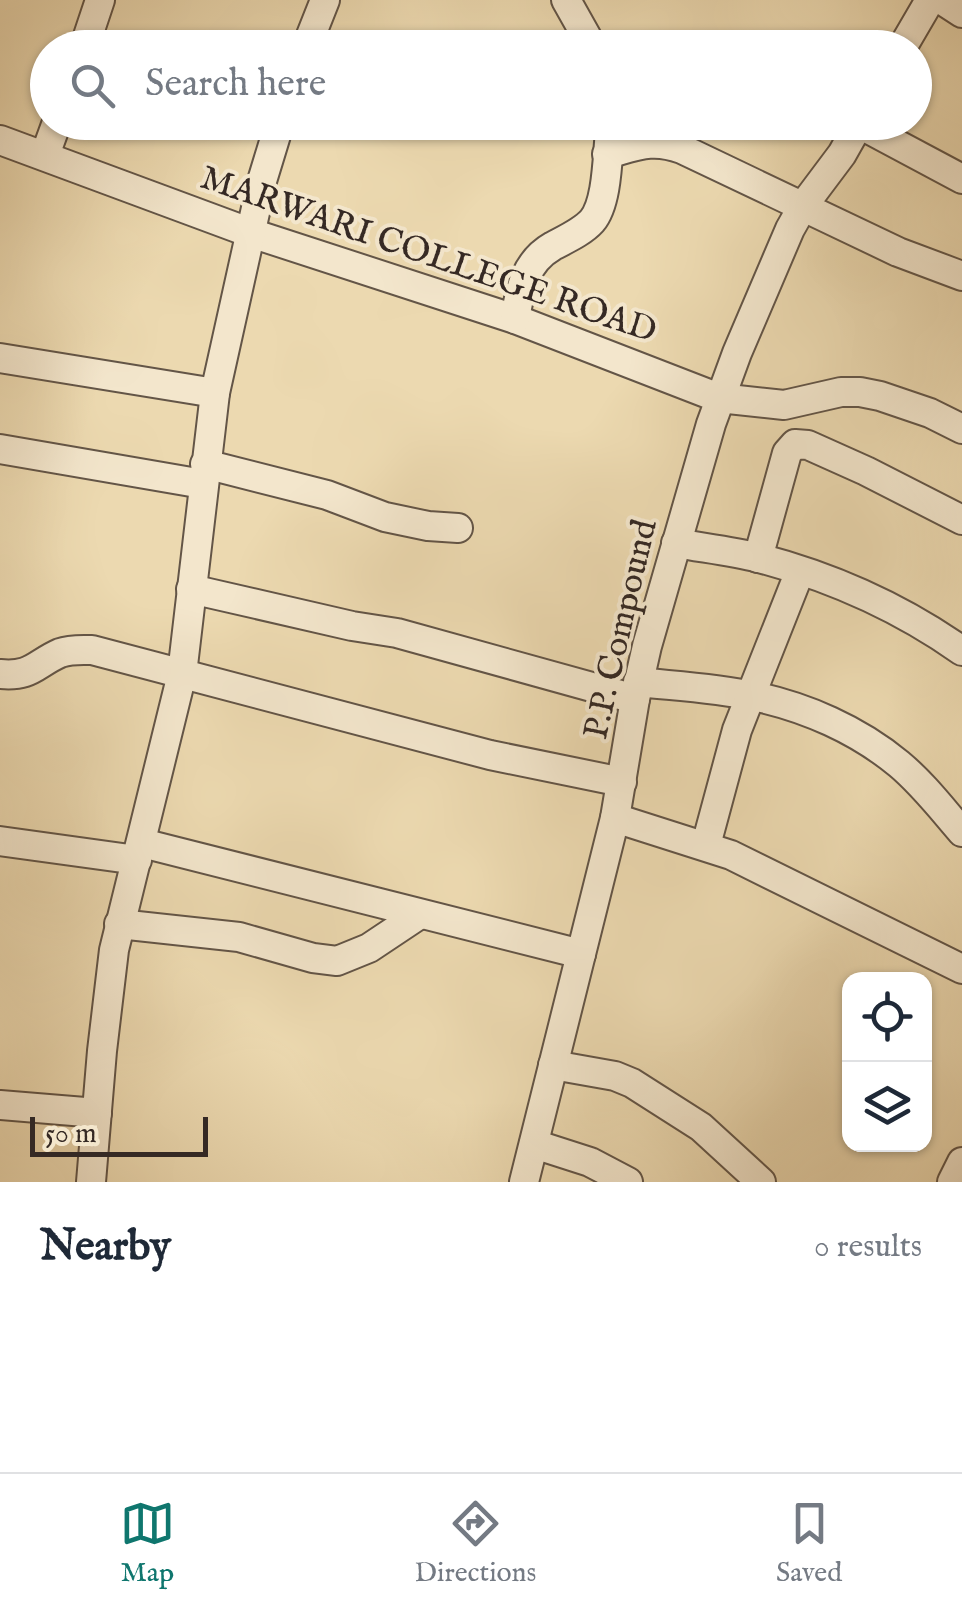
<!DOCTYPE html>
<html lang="en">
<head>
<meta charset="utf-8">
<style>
	body { margin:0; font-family:"IM FELL English",serif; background:#f2f2f3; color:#1f2937 }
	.controls { position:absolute; right:30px; bottom:30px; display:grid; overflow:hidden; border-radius:20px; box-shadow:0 2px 8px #0004 }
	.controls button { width:90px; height:90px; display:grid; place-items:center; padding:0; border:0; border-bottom:2px solid #e0e1e3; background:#fff; color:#1f2937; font:50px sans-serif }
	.scale { position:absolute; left:30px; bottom:25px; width:178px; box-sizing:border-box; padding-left:10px; border:5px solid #352924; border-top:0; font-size:28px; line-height:35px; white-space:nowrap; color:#352924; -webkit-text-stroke:8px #f3e6cc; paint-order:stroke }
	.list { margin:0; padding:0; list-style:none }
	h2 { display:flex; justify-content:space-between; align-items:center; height:130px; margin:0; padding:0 40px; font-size:42px }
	h2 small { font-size:32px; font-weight:400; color:#747a83 }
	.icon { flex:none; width:55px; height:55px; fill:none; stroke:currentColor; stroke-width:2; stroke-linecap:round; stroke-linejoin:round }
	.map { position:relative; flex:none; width:962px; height:1182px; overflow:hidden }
	.search { position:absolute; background:#fff; box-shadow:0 2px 8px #0004; left:30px; right:30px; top:30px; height:110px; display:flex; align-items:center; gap:25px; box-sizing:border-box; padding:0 35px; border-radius:55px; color:#747a83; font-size:38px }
	.sheet { height:290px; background:#fff }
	nav { display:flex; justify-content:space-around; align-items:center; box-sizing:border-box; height:140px; border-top:2px solid #e0e1e3; background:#fff; font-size:28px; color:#747a83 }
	nav a { display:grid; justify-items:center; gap:5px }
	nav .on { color:#0f766e }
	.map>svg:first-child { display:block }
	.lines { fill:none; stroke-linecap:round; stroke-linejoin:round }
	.minor-casing { stroke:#635547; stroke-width:32 }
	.minor { stroke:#f3e6cc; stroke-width:28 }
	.labels { text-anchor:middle; stroke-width:8; stroke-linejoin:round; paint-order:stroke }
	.street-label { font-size:35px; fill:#352924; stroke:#f3e6cc }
</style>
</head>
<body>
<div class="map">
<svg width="962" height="1182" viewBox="0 0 962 1182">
	<rect width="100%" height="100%" fill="#ecd9b0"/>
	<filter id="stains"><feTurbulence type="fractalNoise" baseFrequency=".002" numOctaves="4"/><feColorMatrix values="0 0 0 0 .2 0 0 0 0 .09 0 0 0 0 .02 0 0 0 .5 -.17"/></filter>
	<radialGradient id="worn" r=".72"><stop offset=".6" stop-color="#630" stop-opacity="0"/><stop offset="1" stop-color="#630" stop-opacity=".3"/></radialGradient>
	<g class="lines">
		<g class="minor-casing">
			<g id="minor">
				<path d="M566,0L593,48"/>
				<path d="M942,0L962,13"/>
				<path d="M84,48L100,0"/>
				<path d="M306,48L325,0"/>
				<path d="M902,48L930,0"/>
				<path d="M859,124L962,179"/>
				<path d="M0,140L251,233L515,319L719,398L784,405L841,392H860L880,396L930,413L962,429"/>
				<path d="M607,154C637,146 652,138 682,149L898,252L962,276"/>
				<path d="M45,155L57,122"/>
				<path d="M515,319C520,289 525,262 553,246C566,239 582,232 592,221C609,201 607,149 611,122"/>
				<path d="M0,358L215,393"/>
				<path d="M0,449L203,484"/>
				<path d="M205,464L327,495L385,517L428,526L458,528"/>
				<path d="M676,543C703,548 732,551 759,558C832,577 901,608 962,651"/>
				<path d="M758,558L787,453L795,444L808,445L866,471L962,520"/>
				<path d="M191,589L352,626L397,633L635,699"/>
				<path d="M0,674C32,677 35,664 60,653C71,649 81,650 92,650L490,755L622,782"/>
				<path d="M638,682C676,686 716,688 753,696C806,707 858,730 899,764C923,784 942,809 962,832"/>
				<path d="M615,818L731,855L962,969"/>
				<path d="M0,841L137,860"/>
				<path d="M142,843L581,954"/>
				<path d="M706,845L737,730L800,571"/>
				<path d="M119,924L239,937L313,958L337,961L369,948L420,914"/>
				<path d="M553,1065L615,1076L632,1083L701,1127L761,1182"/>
				<path d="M0,1105L97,1113"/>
				<path d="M534,1144L590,1162L628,1182"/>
				<path d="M91,1182L102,1051L114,950L182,674L215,393L262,181L280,122"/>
				<path d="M524,1182L615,818L635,699L647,646L711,424L737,353L790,229L803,206L842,154L860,122"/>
				<path d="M952,1182L962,1162"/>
			</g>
		</g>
		<use href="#minor" class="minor"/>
	</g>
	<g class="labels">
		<g class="street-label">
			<text transform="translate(429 253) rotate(19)" y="12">MARWARI COLLEGE ROAD</text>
			<text transform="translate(619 629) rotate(-77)" y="12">P.P. Compound</text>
		</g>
	</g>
	<rect width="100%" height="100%" filter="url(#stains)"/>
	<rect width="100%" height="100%" fill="url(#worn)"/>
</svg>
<div class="controls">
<button><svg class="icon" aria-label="locate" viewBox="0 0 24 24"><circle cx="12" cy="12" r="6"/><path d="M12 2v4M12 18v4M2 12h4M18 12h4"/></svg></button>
<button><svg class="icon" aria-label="layers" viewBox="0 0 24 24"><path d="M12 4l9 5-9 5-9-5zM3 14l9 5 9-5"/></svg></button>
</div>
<div class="scale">50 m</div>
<div class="search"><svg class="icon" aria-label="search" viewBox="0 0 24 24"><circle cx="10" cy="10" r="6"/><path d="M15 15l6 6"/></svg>Search here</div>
</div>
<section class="sheet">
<h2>Nearby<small>0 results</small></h2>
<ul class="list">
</ul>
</section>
<nav>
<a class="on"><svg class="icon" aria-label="map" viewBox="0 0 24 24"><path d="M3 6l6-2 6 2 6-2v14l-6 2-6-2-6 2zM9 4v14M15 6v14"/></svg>Map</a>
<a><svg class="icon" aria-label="directions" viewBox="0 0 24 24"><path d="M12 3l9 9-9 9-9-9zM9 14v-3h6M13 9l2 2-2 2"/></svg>Directions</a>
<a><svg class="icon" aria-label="saved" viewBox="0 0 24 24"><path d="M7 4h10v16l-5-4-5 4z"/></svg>Saved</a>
</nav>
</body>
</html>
